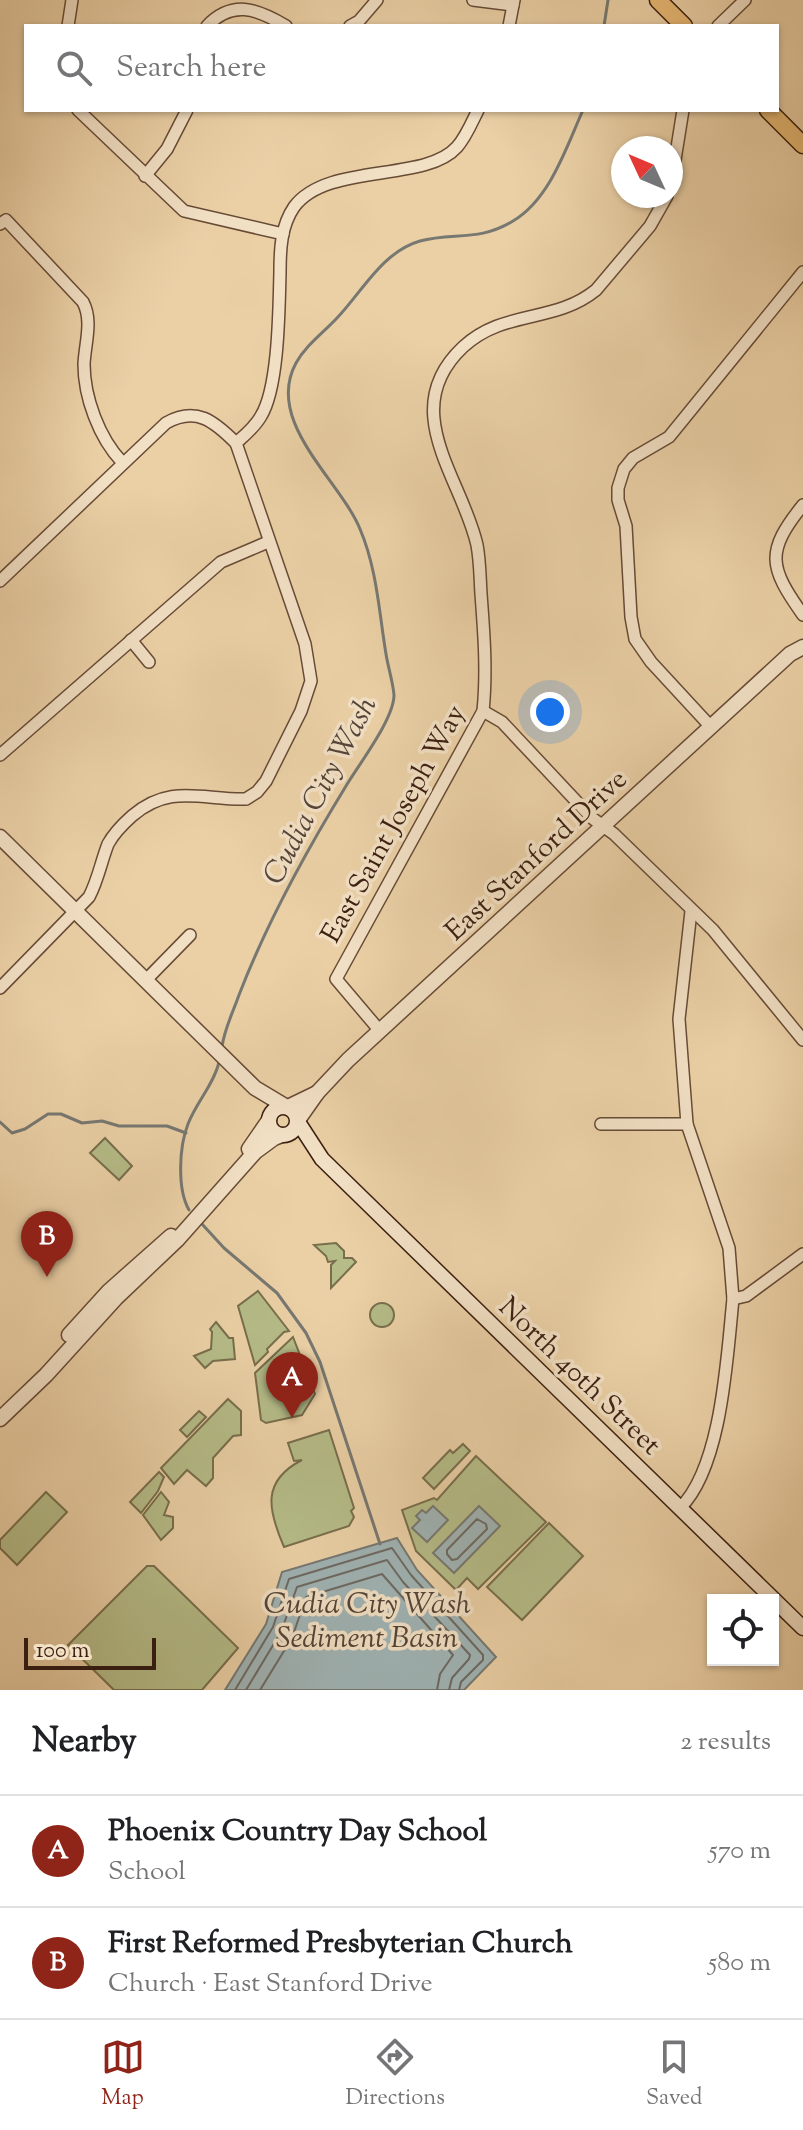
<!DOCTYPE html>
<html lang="en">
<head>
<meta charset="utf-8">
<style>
	body { margin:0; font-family:"Sorts Mill Goudy",serif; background:#f2f2f2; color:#202124 }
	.controls { position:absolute; right:24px; bottom:24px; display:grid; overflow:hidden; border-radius:0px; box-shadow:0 2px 6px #0004 }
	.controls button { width:72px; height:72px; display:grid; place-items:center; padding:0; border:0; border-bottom:2px solid #e0e0e0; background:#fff; color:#202124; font:40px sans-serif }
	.compass { position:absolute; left:611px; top:136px; width:72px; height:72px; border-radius:50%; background:#fff; box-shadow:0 2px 6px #0004; rotate:314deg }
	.scale { position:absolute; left:24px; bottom:20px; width:132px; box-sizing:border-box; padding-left:8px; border:4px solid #3b1f10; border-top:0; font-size:22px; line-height:28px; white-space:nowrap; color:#3b1f10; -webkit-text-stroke:6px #f2e0c5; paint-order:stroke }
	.you { position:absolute; left:550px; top:712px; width:28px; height:28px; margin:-20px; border:6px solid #fff; border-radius:50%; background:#1a73e8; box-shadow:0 0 0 12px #1a73e833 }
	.badge { display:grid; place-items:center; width:52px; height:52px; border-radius:50%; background:#8f2418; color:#fff; font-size:26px; font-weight:700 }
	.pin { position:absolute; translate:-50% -66px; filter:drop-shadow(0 2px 4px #0008) }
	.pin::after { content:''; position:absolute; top:42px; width:28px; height:24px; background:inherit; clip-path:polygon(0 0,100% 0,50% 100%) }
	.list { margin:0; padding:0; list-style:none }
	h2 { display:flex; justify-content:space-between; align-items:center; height:104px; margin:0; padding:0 32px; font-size:34px }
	h2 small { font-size:26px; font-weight:400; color:#757577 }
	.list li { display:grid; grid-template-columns:52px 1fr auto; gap:24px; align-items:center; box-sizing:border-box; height:112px; padding:0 32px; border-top:2px solid #e0e0e0 }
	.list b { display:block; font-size:30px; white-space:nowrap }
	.list p { margin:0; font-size:26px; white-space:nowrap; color:#757577 }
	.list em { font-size:26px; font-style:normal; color:#757577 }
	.icon { flex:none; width:44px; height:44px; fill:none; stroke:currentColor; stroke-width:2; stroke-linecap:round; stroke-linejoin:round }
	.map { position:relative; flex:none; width:803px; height:1690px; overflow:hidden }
	.search { position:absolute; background:#fff; box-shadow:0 2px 6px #0004; left:24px; right:24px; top:24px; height:88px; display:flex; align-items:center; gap:20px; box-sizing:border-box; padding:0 28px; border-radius:0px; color:#757577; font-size:30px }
	.sheet { height:328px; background:#fff }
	nav { display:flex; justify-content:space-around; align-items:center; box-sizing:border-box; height:112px; border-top:2px solid #e0e0e0; background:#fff; font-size:22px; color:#757577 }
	nav a { display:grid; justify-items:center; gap:4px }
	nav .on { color:#8f2418 }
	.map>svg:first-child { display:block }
	.green { fill:#b5bc88; stroke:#786e4c; stroke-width:2 }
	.water { fill:#9fb3b4; stroke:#777872; stroke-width:2 }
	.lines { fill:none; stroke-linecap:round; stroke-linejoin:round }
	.shore { stroke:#6d6962; stroke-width:2 }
	.stream { stroke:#777872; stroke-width:3 }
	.minor-casing { stroke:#674b36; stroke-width:14 }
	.tertiary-casing { stroke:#674b36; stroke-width:17 }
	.secondary-casing { stroke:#3b1f10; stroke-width:17 }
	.primary-casing { stroke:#3b1f10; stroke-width:19 }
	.minor { stroke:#f2e0c5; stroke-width:11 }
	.tertiary { stroke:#f2e0c5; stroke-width:14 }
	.secondary { stroke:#f2e0c5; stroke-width:14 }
	.primary { stroke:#e6b873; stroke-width:16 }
	.labels { text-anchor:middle; stroke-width:7; stroke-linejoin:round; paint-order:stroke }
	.street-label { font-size:28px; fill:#3b1f10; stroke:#f2e0c5 }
	.water-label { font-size:30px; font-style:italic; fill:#544439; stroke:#f2e0c5 }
</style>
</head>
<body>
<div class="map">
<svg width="803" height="1690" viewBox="0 0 803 1690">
	<rect width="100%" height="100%" fill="#ebd0a6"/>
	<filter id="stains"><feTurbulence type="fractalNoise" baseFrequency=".0025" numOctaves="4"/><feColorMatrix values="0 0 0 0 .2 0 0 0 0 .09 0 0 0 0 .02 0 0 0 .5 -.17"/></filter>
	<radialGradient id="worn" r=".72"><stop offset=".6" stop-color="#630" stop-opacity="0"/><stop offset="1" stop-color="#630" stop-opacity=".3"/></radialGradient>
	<g class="green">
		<path d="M105,1138L132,1166L119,1180L90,1153Z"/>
		<path d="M336,1243L344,1251V1258H352L356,1262L331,1288V1265L335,1261L328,1262L326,1256L314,1245Z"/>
		<path d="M258,1291L289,1331L284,1332L267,1349L268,1352L255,1365L238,1306Z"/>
		<circle cx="382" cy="1315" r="12"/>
		<path d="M216,1322L229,1338H233L235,1359L213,1361L205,1368L194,1356L211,1349L212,1332L210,1329Z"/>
		<path d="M293,1337L315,1394L302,1415L266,1423L261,1420L255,1373Z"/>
		<path d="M228,1399L241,1411V1435L233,1436L213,1458V1478L206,1486L187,1470L174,1484L161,1468Z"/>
		<path d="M199,1411L206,1417L187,1437L180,1430Z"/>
		<path d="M329,1430L354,1508L351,1511L354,1517L349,1526L284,1547C268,1510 261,1481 302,1460L294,1461L288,1443Z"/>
		<path d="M463,1444L470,1451L434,1489L423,1478L450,1450L453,1453Z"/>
		<path d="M476,1456L546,1522L478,1589L467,1578L456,1590L416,1551L402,1510L434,1498L437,1500Z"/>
		<path d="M159,1472L164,1477L158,1491L141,1513L130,1502Z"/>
		<path d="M46,1492L67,1512L17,1565L0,1548V1540Z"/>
		<path d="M161,1492L169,1502L164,1515L173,1517V1528L161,1540L143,1515Z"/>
		<path d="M549,1523L583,1556L522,1620L487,1587Z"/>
		<path d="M147,1566H154L238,1648L202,1690H114L68,1645Z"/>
	</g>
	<g class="water">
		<path d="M433,1506L448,1520L427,1542L412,1528L420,1520L416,1516L422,1510L426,1513Z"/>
		<path d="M479,1506L500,1526L454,1573L433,1553Z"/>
		<path d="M397,1538L417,1570L496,1657L464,1690H225L266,1624L282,1572Z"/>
	</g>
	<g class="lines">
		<g class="shore">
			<path d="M477,1519L486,1524L487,1529L457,1559L452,1560L447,1554V1550Z"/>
			<path d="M235,1690L273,1627L289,1579L392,1548L411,1575L483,1655V1660L461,1682L459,1690"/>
			<path d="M246,1690L281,1632L297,1587L387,1560L403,1582L470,1655L469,1659L452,1678L449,1690"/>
			<path d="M260,1690L292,1638L306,1597L382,1574L453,1655L440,1674L437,1690"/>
		</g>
		<g class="stream">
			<path d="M604,26L608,0"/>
			<path d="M222,1047C224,1030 233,1012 239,995C267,922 305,853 346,786C359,764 394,719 394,695C393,682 388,667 386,654C379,612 377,569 360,529C340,480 264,422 296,363C306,345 323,333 337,318C362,292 382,252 420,241C453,232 479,242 513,221C550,199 566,148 583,110"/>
			<path d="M0,1122L12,1133L25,1129L48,1114H61L82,1123L102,1121L119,1126H167L186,1133"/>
			<path d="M189,1210C177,1189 179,1147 188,1124C196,1103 214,1084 219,1062"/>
			<path d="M202,1224L224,1248L277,1293L306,1333L320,1362L380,1544"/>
		</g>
		<g class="minor-casing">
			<g id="minor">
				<path d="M473,0L513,5"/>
				<path d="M68,26L72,0"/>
				<path d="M207,26C232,0 256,8 286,26"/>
				<path d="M350,26L359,21L377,0"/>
				<path d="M509,26L514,0"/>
				<path d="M718,26L745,0"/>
				<path d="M78,110L184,211L283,234"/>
				<path d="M145,176L167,149L187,110"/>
				<path d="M671,185L683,110"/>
				<path d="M0,224L6,220L83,302C93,321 85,343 84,364C84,397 99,438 122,462"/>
				<path d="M803,505C765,552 769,567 803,615"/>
				<path d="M0,581L166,423C196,406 214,421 236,443"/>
				<path d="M131,640L149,662"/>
				<path d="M483,711L502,722L592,818L614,834L713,930L803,1040"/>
				<path d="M711,727L651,662L635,639L631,617L626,526L618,500V488L624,469L633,458L669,437L803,272"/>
				<path d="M0,755L221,562L268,542"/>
				<path d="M691,911L679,1019L687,1124L729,1248L733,1299"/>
				<path d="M146,980L190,935"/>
				<path d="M0,988L89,897C98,880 101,862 108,844C114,833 123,824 132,816C170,783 202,800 246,799L257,792L266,781L301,711L311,681L305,644L236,443C245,435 255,427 261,416C279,387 279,307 280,272C280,249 281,226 294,207C327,162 425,183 457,147C466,137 472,122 478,110"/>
				<path d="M380,1031L336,979L483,711C487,672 484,633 481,594C480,578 480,561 477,545C462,478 396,410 463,347C504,309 554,324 596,290L650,226L667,196"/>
				<path d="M601,1124H687"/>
				<path d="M680,1508C722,1467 727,1356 733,1299L746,1296L803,1254"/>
			</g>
		</g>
		<g class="tertiary-casing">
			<g id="tertiary">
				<path d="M0,837L255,1088L285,1106"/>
				<path d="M288,1107L317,1093"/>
				<path d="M298,1120L317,1093L348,1060L790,654L803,647"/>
				<path d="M249,1149L269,1120"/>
				<path d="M69,1335L109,1291L171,1236"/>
				<path d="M0,1419L46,1375L116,1298L177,1240L255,1152L274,1138L282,1135"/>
			</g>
		</g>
		<g class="secondary-casing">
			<g id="secondary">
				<circle cx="283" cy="1121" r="14"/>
				<path d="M298,1122L322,1159L803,1628"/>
			</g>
		</g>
		<g class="primary-casing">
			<g id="primary">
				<path d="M658,0L684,26"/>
				<path d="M768,110L803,145"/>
			</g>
		</g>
		<use href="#minor" class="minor"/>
		<use href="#tertiary" class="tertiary"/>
		<use href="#secondary" class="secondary"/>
		<use href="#primary" class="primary"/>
	</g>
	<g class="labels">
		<g class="street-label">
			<text transform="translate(392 823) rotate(-61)" y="10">East Saint Joseph Way</text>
			<text transform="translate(535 854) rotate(-43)" y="10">East Stanford Drive</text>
			<text transform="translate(581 1375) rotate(44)" y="10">North 40th Street</text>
		</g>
		<g class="water-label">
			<text transform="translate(319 790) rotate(-62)" y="10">Cudia City Wash</text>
			<text x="367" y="1613">Cudia City Wash<tspan x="367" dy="34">Sediment Basin</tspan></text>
		</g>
	</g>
	<rect width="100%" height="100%" filter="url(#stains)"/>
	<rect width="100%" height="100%" fill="url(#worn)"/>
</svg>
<div class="controls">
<button><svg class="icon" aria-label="locate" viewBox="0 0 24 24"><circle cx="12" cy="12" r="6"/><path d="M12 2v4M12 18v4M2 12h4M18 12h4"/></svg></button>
</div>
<svg class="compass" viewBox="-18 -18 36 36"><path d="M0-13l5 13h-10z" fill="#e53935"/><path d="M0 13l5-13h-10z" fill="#757577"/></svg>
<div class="scale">100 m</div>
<div class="you"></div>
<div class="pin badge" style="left:292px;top:1418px">A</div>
<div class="pin badge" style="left:47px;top:1277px">B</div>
<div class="search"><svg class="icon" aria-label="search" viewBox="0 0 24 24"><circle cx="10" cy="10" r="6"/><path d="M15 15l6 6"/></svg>Search here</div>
</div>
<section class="sheet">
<h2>Nearby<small>2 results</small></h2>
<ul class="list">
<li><span class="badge">A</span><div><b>Phoenix Country Day School</b><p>School</p></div><em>570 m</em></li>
<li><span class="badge">B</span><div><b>First Reformed Presbyterian Church</b><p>Church · East Stanford Drive</p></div><em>580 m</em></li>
</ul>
</section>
<nav>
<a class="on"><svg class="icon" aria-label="map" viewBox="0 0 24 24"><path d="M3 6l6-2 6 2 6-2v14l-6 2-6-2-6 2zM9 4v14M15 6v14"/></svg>Map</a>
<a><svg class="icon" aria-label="directions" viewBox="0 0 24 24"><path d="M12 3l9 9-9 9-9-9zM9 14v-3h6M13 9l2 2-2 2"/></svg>Directions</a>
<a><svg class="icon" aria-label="saved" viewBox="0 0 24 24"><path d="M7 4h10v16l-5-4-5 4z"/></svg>Saved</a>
</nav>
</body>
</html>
